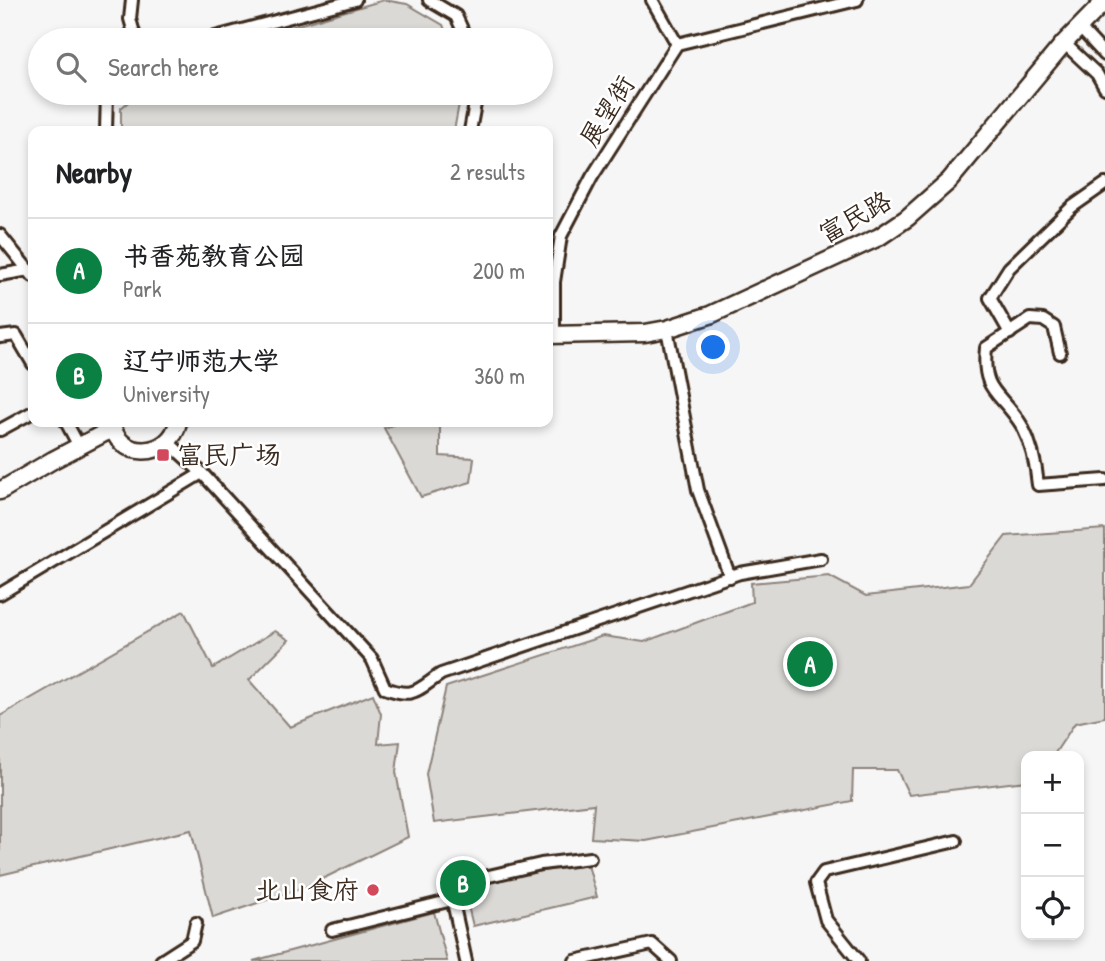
<!DOCTYPE html>
<html lang="en">
<head>
<meta charset="utf-8">
<style>
	body { margin:0; font-family:"Patrick Hand","LXGW WenKai TC",sans-serif; background:#f2f2f2; color:#202124 }
	.controls { position:absolute; right:21px; bottom:21px; display:grid; overflow:hidden; border-radius:14px; box-shadow:0 4px 10px #0003 }
	.controls button { width:63px; height:63px; display:grid; place-items:center; padding:0; border:0; border-bottom:2px solid #e0e0e0; background:#fff; color:#202124; font:35px sans-serif }
	.you { position:absolute; left:714px; top:348px; width:24px; height:24px; margin:-18px; border:5px solid #fff; border-radius:50%; background:#1a73e8; box-shadow:0 0 0 10px #1a73e833 }
	.badge { display:grid; place-items:center; width:46px; height:46px; border-radius:50%; background:#0b8043; color:#fff; font-size:23px; font-weight:700 }
	.pin { position:absolute; translate:-50% -50%; border:4px solid #fff; box-shadow:0 2px 7px #0006 }
	.list { margin:0; padding:0; list-style:none }
	h2 { display:flex; justify-content:space-between; align-items:center; height:91px; margin:0; padding:0 28px; font-size:30px }
	h2 small { font-size:23px; font-weight:400; color:#757577 }
	.list li { display:grid; grid-template-columns:46px 1fr auto; gap:21px; align-items:center; box-sizing:border-box; height:105px; padding:0 28px; border-top:2px solid #e0e0e0 }
	.list b { display:block; font-size:26px; white-space:nowrap }
	.list p { margin:0; font-size:23px; white-space:nowrap; color:#757577 }
	.list em { font-size:23px; font-style:normal; color:#757577 }
	.icon { flex:none; width:38px; height:38px; fill:none; stroke:currentColor; stroke-width:2; stroke-linecap:round; stroke-linejoin:round }
	.map { position:relative; flex:none; width:1105px; height:961px; overflow:hidden }
	.search { position:absolute; background:#fff; box-shadow:0 4px 10px #0003; left:28px; top:28px; width:525px; height:77px; display:flex; align-items:center; gap:18px; box-sizing:border-box; padding:0 24px; border-radius:38px; color:#757577; font-size:26px }
	.panel { position:absolute; background:#fff; box-shadow:0 4px 10px #0003; left:28px; top:126px; width:525px; height:301px; border-radius:14px }
	.map>svg:first-child { display:block }
	.green { fill:#dbd9d6; stroke:#8b827a; stroke-width:2 }
	.lines { fill:none; stroke-linecap:round; stroke-linejoin:round }
	.street-casing { stroke:#3b2a1e; stroke-width:16 }
	.secondary-casing { stroke:#3b2a1e; stroke-width:21 }
	.street { stroke:#fff; stroke-width:10 }
	.secondary { stroke:#fff; stroke-width:16 }
	.poi-dot { fill:#d1495b; stroke:#fff; stroke-width:2.5 }
	.labels { text-anchor:middle; stroke-width:5; stroke-linejoin:round; paint-order:stroke }
	.street-label { font-size:26px; fill:#3b2a1e; stroke:#fff }
	.poi-label { font-size:26px; fill:#3b2a1e; stroke:#fff; text-anchor:start }
</style>
</head>
<body>
<div class="map">
<svg width="1105" height="961" viewBox="0 0 1105 961">
	<rect width="100%" height="100%" fill="#f7f6f6"/>
	<filter id="ink" filterUnits="userSpaceOnUse"><feTurbulence type="fractalNoise" baseFrequency=".0143" numOctaves="2"/><feDisplacementMap in="SourceGraphic" scale="14" xChannelSelector="R" yChannelSelector="G"/><feConvolveMatrix kernelMatrix="1 2 1 2 8 2 1 2 1" color-interpolation-filters="sRGB"/></filter>
	<g filter="url(#ink)">
		<g class="green">
			<path d="M384,0L407,4L443,25L449,40H246Z"/>
			<path d="M139,93H461L454,131H121V108Z"/>
			<path d="M402,422H440V456L474,458L471,482L421,497L384,428Z"/>
			<path d="M1105,529V717L1075,723L1053,756H1026V781L909,795L897,770H853L852,801L646,841L591,838L594,804L434,823L426,774L446,687L603,636L644,642L752,602L751,583L829,576L866,596L969,584L1006,536Z"/>
			<path d="M184,611L213,668L275,631L289,640L249,680L290,727L373,694L381,714L378,744L400,742L396,772L408,837L308,886L213,918L191,830L0,875V716Z"/>
			<path d="M588,865L597,897L473,926L465,894C495,875 552,870 588,865Z"/>
			<path d="M434,912L447,961H253Z"/>
		</g>
		<g class="lines">
			<g class="street-casing">
				<g id="street">
					<path d="M132,0L130,19L136,40"/>
					<path d="M429,0L456,16L467,40"/>
					<path d="M1079,27L1105,55"/>
					<path d="M204,40L355,0"/>
					<path d="M1064,43L1097,74L1105,88"/>
					<path d="M677,44L857,0"/>
					<path d="M106,131L107,93"/>
					<path d="M470,131L477,93"/>
					<path d="M0,235L33,276"/>
					<path d="M0,275L29,270"/>
					<path d="M667,329L698,490L730,577"/>
					<path d="M1010,333L990,298L1009,268L1072,207L1105,184"/>
					<path d="M554,335V282L561,236L592,177L677,44L652,0"/>
					<path d="M0,337L16,335L33,364"/>
					<path d="M1060,353L1054,327L1043,320L1030,319L986,348C981,394 1002,392 1022,426C1032,445 1036,463 1038,485L1105,480"/>
					<path d="M66,422L79,446"/>
					<path d="M0,430L33,412"/>
					<path d="M168,442L202,473L372,659L385,688C414,699 417,690 441,674L740,573L821,559"/>
					<path d="M0,594L202,473"/>
					<path d="M332,930L452,900"/>
					<path d="M161,961L192,941L196,923"/>
					<path d="M466,961L451,893L454,884L541,864L590,858"/>
					<path d="M575,961L652,944L671,961"/>
					<path d="M859,961L826,920L816,883L824,872L956,841"/>
				</g>
			</g>
			<g class="secondary-casing">
				<g id="secondary">
					<path d="M548,335L645,333L667,329L710,315L879,237L907,218L949,181L1064,43L1105,1"/>
					<path d="M112,422C116,461 171,459 178,422"/>
					<path d="M0,491L53,460L112,429"/>
				</g>
			</g>
			<use href="#street" class="street"/>
			<use href="#secondary" class="secondary"/>
		</g>
	</g>
	<g class="poi-dot">
		<rect x="156" y="448" width="14" height="14" rx="3.5"/>
		<circle cx="373" cy="890" r="7"/>
	</g>
	<g class="labels">
		<g class="street-label">
			<text transform="translate(607 111) rotate(-58)" y="9">展望街</text>
			<text transform="translate(855 217) rotate(-29)" y="9">富民路</text>
		</g>
		<g class="poi-label">
			<text x="177" y="464">富民广场</text>
			<text x="359" y="899" text-anchor="end">北山食府</text>
		</g>
	</g>
</svg>
<div class="controls">
<button>+</button>
<button>−</button>
<button><svg class="icon" aria-label="locate" viewBox="0 0 24 24"><circle cx="12" cy="12" r="6"/><path d="M12 2v4M12 18v4M2 12h4M18 12h4"/></svg></button>
</div>
<div class="you"></div>
<div class="pin badge" style="left:810px;top:664px">A</div>
<div class="pin badge" style="left:463px;top:883px">B</div>
<div class="search"><svg class="icon" aria-label="search" viewBox="0 0 24 24"><circle cx="10" cy="10" r="6"/><path d="M15 15l6 6"/></svg>Search here</div>
<section class="panel">
<h2>Nearby<small>2 results</small></h2>
<ul class="list">
<li><span class="badge">A</span><div><b>书香苑教育公园</b><p>Park</p></div><em>200 m</em></li>
<li><span class="badge">B</span><div><b>辽宁师范大学</b><p>University</p></div><em>360 m</em></li>
</ul>
</section>
</div>
</body>
</html>
